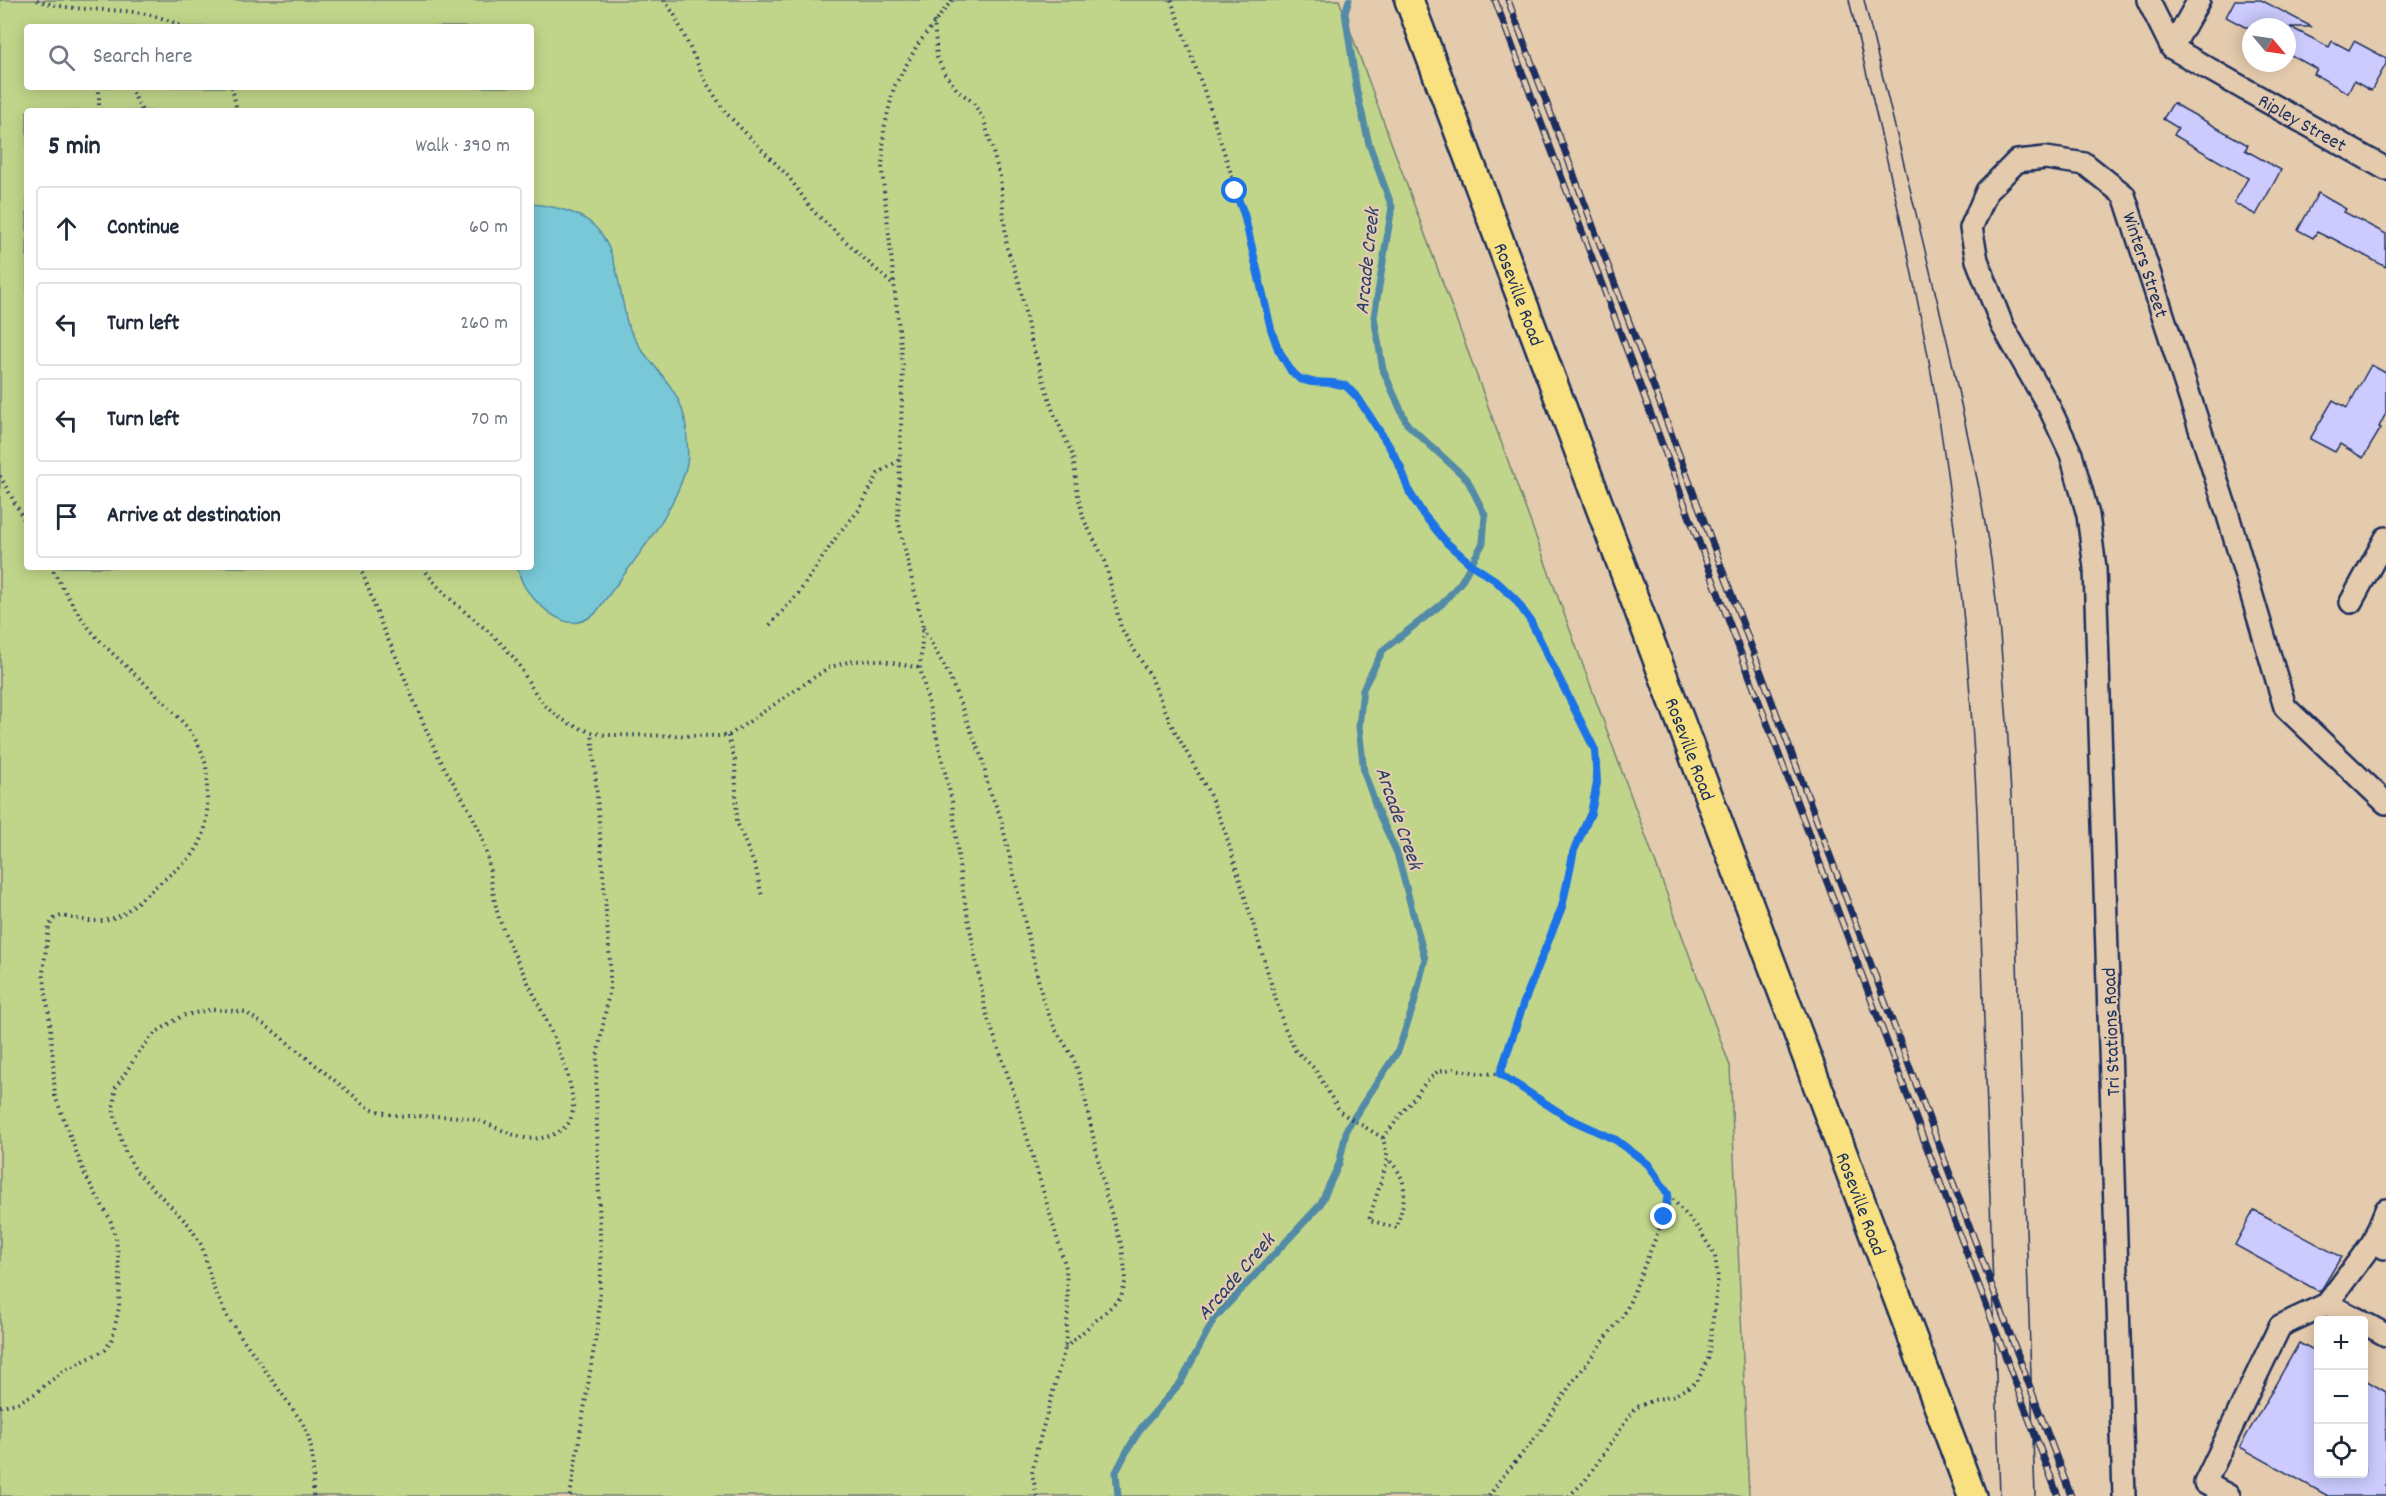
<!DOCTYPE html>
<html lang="en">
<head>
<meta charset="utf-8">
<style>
	body { margin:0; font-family:Dekko,sans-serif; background:#f2f2f3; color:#1f2937 }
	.controls { position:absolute; right:18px; bottom:18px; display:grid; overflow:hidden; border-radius:6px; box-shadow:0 3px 15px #0003 }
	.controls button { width:54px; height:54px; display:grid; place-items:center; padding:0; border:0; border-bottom:2px solid #e0e1e3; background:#fff; color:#1f2937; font:30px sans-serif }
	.compass { position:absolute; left:2242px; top:18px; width:54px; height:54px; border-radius:50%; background:#fff; box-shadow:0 3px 15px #0003; rotate:119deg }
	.stop { position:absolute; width:18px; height:18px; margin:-14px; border:4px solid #1a73e8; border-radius:50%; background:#fff }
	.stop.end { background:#1a73e8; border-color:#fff; box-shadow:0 2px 6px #0008 }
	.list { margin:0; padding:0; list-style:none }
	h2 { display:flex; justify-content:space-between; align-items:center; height:78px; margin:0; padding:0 24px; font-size:26px }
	h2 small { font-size:20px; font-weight:400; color:#747a83 }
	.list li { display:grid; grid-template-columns:39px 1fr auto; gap:18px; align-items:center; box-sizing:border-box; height:84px; margin:0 12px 12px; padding:0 12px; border:2px solid #e0e1e3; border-radius:6px }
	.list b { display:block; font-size:22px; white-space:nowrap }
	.list em { font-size:20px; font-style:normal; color:#747a83 }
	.icon { flex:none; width:33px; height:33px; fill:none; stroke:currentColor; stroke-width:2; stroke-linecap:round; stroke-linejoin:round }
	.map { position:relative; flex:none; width:2386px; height:1496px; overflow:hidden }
	.search { position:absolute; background:#fff; box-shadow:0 3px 15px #0003; left:24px; top:24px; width:510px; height:66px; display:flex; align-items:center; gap:15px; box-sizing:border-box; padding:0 21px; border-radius:6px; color:#747a83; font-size:22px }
	.panel { position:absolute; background:#fff; box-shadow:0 3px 15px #0003; left:24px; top:108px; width:510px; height:462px; border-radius:6px }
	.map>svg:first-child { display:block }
	.green { fill:#c1d58a; stroke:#6e8274; stroke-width:1.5; fill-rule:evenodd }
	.water { fill:#79c8d7; stroke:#538ba7; stroke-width:1.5 }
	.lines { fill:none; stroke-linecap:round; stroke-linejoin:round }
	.stream { stroke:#538ba7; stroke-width:7 }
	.building { fill:#cdcbfe; stroke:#1b2f5e; stroke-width:1.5 }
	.minor-casing { stroke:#1b2f5e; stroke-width:26 }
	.major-casing { stroke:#1b2f5e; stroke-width:32 }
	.path { stroke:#1b2f5e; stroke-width:4; stroke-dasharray:1.5 4.5; stroke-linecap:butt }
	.minor { stroke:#e5cbad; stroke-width:21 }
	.major { stroke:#f9e181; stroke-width:27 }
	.tram { stroke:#1b2f5e; stroke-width:1.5 }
	.rail-casing { stroke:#1b2f5e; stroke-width:7 }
	.rail { stroke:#e5cbad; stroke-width:4.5; stroke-dasharray:14; stroke-linecap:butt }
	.route { stroke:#1a73e8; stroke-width:8 }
	.labels { text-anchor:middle; stroke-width:4.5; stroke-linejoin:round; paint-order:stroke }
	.street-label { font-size:20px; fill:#1b2f5e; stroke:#e5cbad }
	.water-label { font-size:21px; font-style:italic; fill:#243e6a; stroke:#e5cbad }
</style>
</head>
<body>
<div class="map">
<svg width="2386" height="1496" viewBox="0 0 2386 1496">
	<rect width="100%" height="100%" fill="#e5cbad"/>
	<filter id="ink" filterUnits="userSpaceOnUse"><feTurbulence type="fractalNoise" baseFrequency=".0167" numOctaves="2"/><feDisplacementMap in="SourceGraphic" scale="12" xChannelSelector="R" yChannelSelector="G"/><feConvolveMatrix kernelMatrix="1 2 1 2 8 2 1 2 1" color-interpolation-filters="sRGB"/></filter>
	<g filter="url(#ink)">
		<path class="green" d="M0,0H1339L1730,1066L1749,1496H0ZM27,27H531V87H27ZM27,111H531V567H27Z"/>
		<path class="water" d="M531,204C554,206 582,211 598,230C614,249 618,279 623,303C625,310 625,318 628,325C646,370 687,383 687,440C687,447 689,456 687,463C677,513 624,572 595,614C591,616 586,620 582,621C562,629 537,604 526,589C522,583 519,574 517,567H531Z"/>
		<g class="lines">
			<path class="stream" d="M1118,1496L1116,1472L1127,1451L1141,1428L1181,1382L1214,1319L1320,1205L1339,1164L1347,1128L1398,1051L1414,1004L1425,959L1397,853L1378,812L1364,772L1359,727L1363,689L1383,650L1442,604L1461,582L1483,543L1485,515L1467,479L1407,424L1383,370L1374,317L1392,207L1369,144L1357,92L1345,13L1349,0"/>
		</g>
		<g class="building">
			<path d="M2235,0H2261L2312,27H2290L2329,47L2332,41L2349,50L2354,41L2386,58V64L2371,91L2354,81L2348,93L2314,74L2317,69L2287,53V27H2245L2226,17Z"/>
			<path d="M2173,103L2248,145L2245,150L2281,170L2256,215L2234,203L2248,178L2174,135L2178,128L2163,119Z"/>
			<path d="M2318,193L2346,209L2344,212L2386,234V267L2330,237L2329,238L2317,232L2313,238L2298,230Z"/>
			<path d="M2371,365L2386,373V413L2379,427L2381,428L2363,458L2340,444L2335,452L2310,439L2333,400L2347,408Z"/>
			<path d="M2254,1210L2341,1257L2320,1292L2235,1245Z"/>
			<path d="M2299,1343L2319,1354V1473H2364V1379L2386,1392V1496H2328L2240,1447Z"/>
		</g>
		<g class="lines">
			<g class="minor-casing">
				<g id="minor">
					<path id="s1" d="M2148,0L2172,48L2386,169"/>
					<path d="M2172,48L2199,0"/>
					<path d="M2351,602L2386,538"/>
					<path d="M2385,1248L2373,1242L2386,1210"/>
					<path d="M2327,1304L2359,1320"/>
					<path d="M2364,1323L2386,1335"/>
					<path id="s2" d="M2124,1496L2095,568L2088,515L2071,454L2049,407L2002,325L1977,260L1971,228L1987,191L2017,161L2046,158L2085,164L2124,195L2227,512L2285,707L2386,803"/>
					<path d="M2229,1496L2205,1483L2280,1326L2327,1304L2373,1242"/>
				</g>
			</g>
			<g class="major-casing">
				<g id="major">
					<path id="s3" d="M1409,0L1972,1496"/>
				</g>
			</g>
			<g class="path">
				<path d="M37,0C89,18 131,0 183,27"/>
				<path d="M664,0L674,14L706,82L725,112L788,176L813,211L894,286"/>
				<path d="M952,0L918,44L894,87L884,129L882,170L903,366L898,520L923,627L920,668L952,801L961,881L986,1013L1013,1090L1066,1268L1068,1311L1065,1348L1036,1453L1032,1473L1037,1496"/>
				<path d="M1171,0L1205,93L1244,214L1271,329L1291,371L1300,379L1312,382L1333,383L1346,386L1358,398L1389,446L1410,493L1423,514L1447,543L1472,565L1495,580L1515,599L1530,619L1595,750L1597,783L1591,813L1574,850L1562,907L1524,1002L1500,1074"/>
				<path d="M934,21L937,57L945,74L958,91L972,101L984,120L1000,177L1007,248L1019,282L1030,337L1053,411L1073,456L1078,496L1084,520L1105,561L1121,628L1151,677L1172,726L1208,791L1224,828L1284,1026L1295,1050L1315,1069L1340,1112L1383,1138L1388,1159L1369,1220L1397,1228C1404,1199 1412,1183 1388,1159"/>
				<path d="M130,87L142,111"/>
				<path d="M232,87L237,111"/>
				<path d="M99,111V87"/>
				<path d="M0,476L27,525"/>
				<path d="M423,567C445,602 482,621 509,652C525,670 533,697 552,712C568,725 586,732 607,735L728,736L828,668L851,661L878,660L920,668"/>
				<path d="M770,625L798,594L839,533L859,510L878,474L899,460"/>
				<path d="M923,628L948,673L983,761L988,787L1000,815L1043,1000L1055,1029L1073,1057L1081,1080L1106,1196L1122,1247L1126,1279L1121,1298L1065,1348"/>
				<path d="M728,736L735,760L737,822L756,869L762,897"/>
				<path d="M1383,1138L1426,1082L1438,1071L1454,1069L1479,1073L1500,1074L1568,1118L1616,1140L1648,1164L1668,1194L1699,1229L1715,1256L1718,1279L1708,1359L1697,1382L1675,1395L1654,1400L1635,1408L1585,1481L1569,1496"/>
				<path d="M0,1406L17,1403L34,1394L62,1372L105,1350L112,1339L119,1308L120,1274L116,1239L110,1219L85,1175L55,1096L51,1030L43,972L49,926L54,919L61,916L89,921H105L122,915L191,857C206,838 208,820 207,796C207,783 208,768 203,755C188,714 123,668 93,633C76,613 64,589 51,567"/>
				<path d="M313,1496C313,1469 315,1446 302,1422L228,1318L213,1287L202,1246L189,1225L136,1171L125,1151L118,1128L113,1108L116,1087L139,1052L155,1033L182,1016L213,1009L245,1012L272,1030L364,1104C396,1126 442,1109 479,1121C505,1129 523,1146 552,1135C559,1132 569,1126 571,1118C585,1079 516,966 501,924C492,900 492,873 485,848C475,811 450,782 434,747C421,719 409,689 397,659C391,645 384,632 379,618C372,600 368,584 359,567"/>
				<path d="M570,1496L598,1323L601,1272L596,1088L597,1057L610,987V962L592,733"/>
				<path d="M1489,1496L1500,1480L1537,1436L1569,1387L1626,1311L1664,1217L1668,1194"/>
			</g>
			<use href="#minor" class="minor"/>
			<use href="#major" class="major"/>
			<g class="tram">
				<path d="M1849,0C1883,141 1917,282 1940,425C1960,554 1971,683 1977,813L2000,1496"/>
				<path d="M1864,0L1950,353L1979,488L1991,559L2000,634L2007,722L2012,813L2035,1496"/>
			</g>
			<g class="rail-casing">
				<g id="rail">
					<path d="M1495,0L2058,1496"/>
					<path d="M1508,0L2071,1496"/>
				</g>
			</g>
			<use href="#rail" class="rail"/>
		</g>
	</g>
	<g class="lines" filter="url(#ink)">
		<path class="route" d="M1235,191L1244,214L1271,329L1278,349L1291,371L1300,379L1312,382L1333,383L1346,386L1358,398L1389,446L1400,466L1410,493L1423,514L1447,543L1472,565L1495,580L1515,599L1530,620L1595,750L1597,783L1591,813L1574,850L1562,907L1524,1002L1500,1074L1568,1118L1616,1140L1648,1164L1668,1194L1664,1217"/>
	</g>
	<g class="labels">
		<g class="street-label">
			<text dy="7" stroke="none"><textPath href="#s1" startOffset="204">Ripley Street</textPath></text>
			<text dy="7" stroke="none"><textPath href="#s2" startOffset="1568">Winters Street</textPath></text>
			<text dy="7" stroke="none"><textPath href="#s3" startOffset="314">Roseville Road</textPath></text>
			<text dy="7" stroke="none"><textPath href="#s3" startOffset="800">Roseville Road</textPath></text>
			<text transform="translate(2110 1032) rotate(-92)" y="7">Tri Stations Road</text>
			<text dy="7" stroke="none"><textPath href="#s3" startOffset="1286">Roseville Road</textPath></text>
		</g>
		<g class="water-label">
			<text transform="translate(1366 261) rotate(-84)" y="7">Arcade Creek</text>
			<text transform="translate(1400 818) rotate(71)" y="7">Arcade Creek</text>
			<text transform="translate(1235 1276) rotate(-49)" y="7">Arcade Creek</text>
		</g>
	</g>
</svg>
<div class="controls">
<button>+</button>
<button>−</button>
<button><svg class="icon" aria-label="locate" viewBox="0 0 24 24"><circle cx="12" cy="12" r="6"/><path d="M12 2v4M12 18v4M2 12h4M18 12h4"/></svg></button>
</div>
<svg class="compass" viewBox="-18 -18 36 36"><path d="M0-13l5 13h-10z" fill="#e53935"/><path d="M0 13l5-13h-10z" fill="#747a83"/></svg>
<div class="stop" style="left:1235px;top:191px"></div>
<div class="stop end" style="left:1664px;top:1217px"></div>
<div class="search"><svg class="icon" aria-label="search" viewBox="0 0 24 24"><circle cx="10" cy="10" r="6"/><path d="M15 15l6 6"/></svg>Search here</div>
<section class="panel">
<h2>5 min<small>Walk · 390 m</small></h2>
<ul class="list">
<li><svg class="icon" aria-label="ahead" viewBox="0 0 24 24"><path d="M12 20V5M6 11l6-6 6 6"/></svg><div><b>Continue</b></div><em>60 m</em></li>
<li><svg class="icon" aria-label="left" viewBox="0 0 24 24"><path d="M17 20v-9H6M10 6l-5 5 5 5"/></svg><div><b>Turn left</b></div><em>260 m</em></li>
<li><svg class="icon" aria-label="left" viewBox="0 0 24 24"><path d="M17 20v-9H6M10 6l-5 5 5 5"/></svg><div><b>Turn left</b></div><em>70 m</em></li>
<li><svg class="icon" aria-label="arrive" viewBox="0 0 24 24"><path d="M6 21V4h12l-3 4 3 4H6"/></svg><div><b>Arrive at destination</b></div></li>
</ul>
</section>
</div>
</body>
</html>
